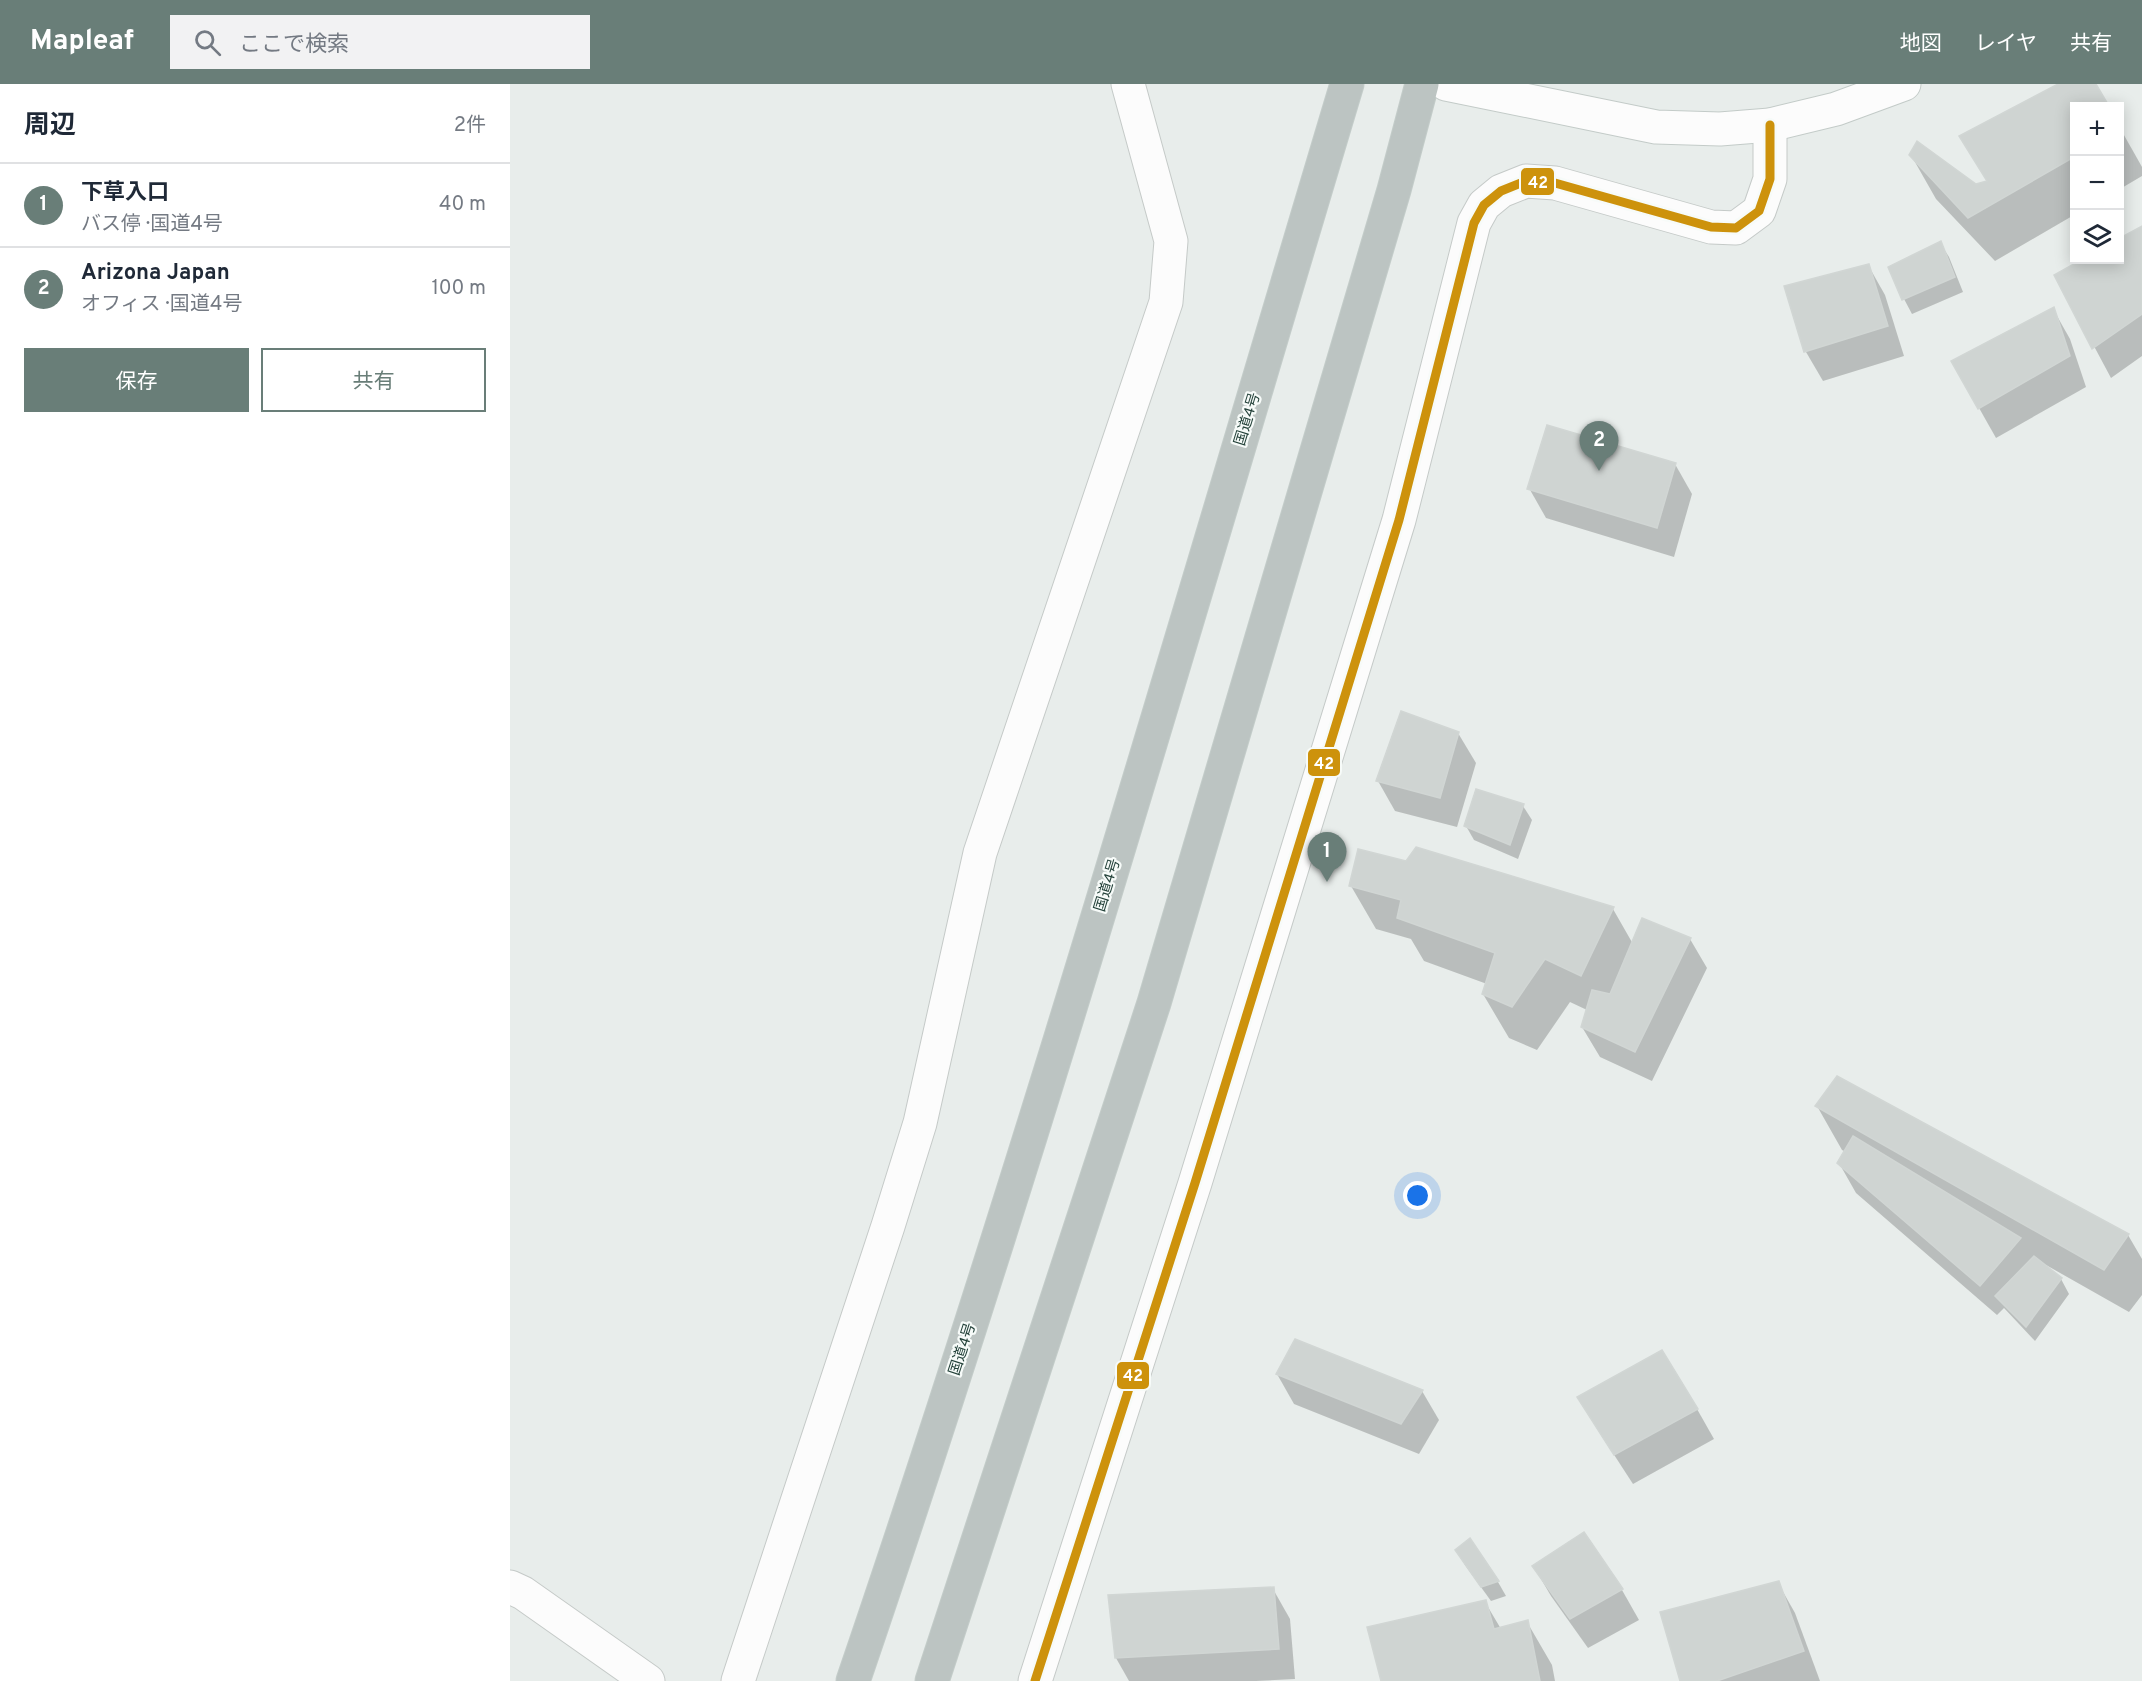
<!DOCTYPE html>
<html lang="ja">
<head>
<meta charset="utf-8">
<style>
	body { margin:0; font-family:Overpass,"Noto Sans JP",sans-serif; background:#f2f2f3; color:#1f2937 }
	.controls { position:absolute; right:18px; top:18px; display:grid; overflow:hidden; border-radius:0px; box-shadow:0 3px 15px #0003 }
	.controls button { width:54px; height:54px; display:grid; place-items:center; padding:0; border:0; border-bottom:2px solid #e0e1e3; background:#fff; color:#1f2937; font:30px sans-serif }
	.you { position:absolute; left:908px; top:1112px; width:21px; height:21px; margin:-15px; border:4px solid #fff; border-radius:50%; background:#1a73e8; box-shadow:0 0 0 9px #1a73e833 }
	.badge { display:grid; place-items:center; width:39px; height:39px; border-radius:50%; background:#697e78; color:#fff; font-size:20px; font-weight:700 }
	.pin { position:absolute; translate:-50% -50px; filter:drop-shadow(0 2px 3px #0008) }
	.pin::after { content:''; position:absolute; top:32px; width:21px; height:18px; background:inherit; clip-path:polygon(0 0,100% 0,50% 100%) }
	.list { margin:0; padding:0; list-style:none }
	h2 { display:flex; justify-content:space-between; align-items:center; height:78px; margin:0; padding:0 24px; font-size:26px }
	h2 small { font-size:20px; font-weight:400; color:#747a83 }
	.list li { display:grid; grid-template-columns:39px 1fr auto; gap:18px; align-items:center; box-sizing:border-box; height:84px; padding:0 24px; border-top:2px solid #e0e1e3 }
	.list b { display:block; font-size:22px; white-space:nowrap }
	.list p { margin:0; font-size:20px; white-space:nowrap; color:#747a83 }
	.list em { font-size:20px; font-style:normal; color:#747a83 }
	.actions { display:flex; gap:12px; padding:18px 24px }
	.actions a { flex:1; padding:14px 0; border:2px solid #697e78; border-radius:0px; text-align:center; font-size:21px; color:#697e78 }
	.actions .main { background:#697e78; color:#fff }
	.icon { flex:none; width:33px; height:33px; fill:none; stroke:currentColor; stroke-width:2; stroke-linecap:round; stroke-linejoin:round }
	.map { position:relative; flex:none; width:1632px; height:1597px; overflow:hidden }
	header { display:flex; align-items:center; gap:36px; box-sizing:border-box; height:84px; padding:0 30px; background:#697e78; color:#fff }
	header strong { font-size:28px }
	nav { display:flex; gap:33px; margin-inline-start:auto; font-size:21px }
	.search { width:420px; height:54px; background:#f2f2f3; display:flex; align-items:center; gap:15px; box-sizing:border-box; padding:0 21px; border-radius:0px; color:#747a83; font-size:22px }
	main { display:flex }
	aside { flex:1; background:#fff }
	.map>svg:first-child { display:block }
	.shadow { fill:#0003 }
	.building { fill:#cfd4d2; stroke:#d1d6d4; stroke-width:1.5 }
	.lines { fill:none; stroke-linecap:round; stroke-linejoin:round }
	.street-casing { stroke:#c5cac8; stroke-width:35 }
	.secondary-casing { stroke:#c3cbc8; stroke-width:35 }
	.highway-casing { stroke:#c3ccc9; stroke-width:35 }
	.street { stroke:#fcfcfc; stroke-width:33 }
	.secondary { stroke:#fcfcfc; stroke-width:33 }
	.highway { stroke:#bcc4c2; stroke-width:33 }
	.bus-1-casing { stroke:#f7fbf9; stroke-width:14 }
	.bus-1 { stroke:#cd920c; stroke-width:9 }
	.labels { text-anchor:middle; stroke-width:4.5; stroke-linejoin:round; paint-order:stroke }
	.street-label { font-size:15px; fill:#24423a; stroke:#f7fbf9 }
	.line-badge { stroke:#f7fbf9; stroke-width:2 }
	.badge-label { font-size:16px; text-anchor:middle; font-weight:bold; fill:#fff }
</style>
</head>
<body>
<header>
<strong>Mapleaf</strong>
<div class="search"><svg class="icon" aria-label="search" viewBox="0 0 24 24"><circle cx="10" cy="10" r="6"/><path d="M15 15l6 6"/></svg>ここで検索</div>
<nav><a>地図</a><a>レイヤ</a><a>共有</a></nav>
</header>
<main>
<aside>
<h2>周辺<small>2件</small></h2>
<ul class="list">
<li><span class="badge">1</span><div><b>下草入口</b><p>バス停 · 国道4号</p></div><em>40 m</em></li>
<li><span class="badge">2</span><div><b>Arizona Japan</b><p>オフィス · 国道4号</p></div><em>100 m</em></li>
</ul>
<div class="actions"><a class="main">保存</a><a>共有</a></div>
</aside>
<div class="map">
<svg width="1632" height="1597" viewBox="0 0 1632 1597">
	<rect width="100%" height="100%" fill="#e8edeb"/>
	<g class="shadow">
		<path d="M1552,0H1584L1597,22H1564V131L1485,177L1426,115L1401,71L1466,102L1478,99L1451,53Z"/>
		<path d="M1610,44L1632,83V92L1610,105Z"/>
		<path d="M1632,143V272L1601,294L1546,191L1574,176H1610V156Z"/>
		<path d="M1430,159L1439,173L1453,208L1402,230L1394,215Z"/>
		<path d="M1358,181L1375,211L1394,272L1313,297L1296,268L1276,203Z"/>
		<path d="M1543,225L1560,255L1576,303L1486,354L1443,278Z"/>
		<path d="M1165,380L1182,410L1164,473L1036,434L1019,404Z"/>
		<path d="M948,649L966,679L947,743L885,727L868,697Z"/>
		<path d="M1013,722L1022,736L1008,775L964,756L956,742Z"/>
		<path d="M841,802L1103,825L1123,860L1180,855L1197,884L1142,997L1090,973L1072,943L1077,926L1060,918L1027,966L999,954L973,910L977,900L914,877L901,855L866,845Z"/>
		<path d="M1327,994L1618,1151L1632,1175V1211L1619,1228L1536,1181L1535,1183L1551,1195L1559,1210L1525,1257L1494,1224L1487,1231L1346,1109L1329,1079L1336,1068L1332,1066L1307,1022Z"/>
		<path d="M767,1290L912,1307L929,1336L909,1370L784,1320Z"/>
		<path d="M1187,1325L1204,1355L1123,1400L1086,1343Z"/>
		<path d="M1074,1450L1112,1506L1129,1536L1078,1564L1041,1512L1024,1483Z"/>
		<path d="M960,1456L988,1498L996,1512L981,1517L955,1481L947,1467Z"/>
		<path d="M1268,1499L1285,1529L1310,1597H1172Z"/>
		<path d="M763,1505L780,1535L785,1595L746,1597H619L606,1574L600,1513Z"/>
		<path d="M975,1518L991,1545L1017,1538L1042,1581L1045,1597H872Z"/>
	</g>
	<g class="building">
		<path d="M1548,0H1586L1599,22H1564V73L1458,134L1399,71L1407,57L1466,100L1477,97L1449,52Z"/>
		<path d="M1632,142V230L1582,265L1544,191L1571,176H1610V154Z"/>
		<path d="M1431,157L1445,193L1392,216L1378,183Z"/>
		<path d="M1359,180L1378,242L1294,268L1274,202Z"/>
		<path d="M1544,223L1560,272L1468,325L1441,277Z"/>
		<path d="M1037,341L1166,379L1147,444L1017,405Z"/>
		<path d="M891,627L949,648L930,714L866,697Z"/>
		<path d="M966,705L1014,720L1000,761L954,742Z"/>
		<path d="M906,763L1104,823L1071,892L1035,875L1002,923L972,910L985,869L887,834L891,816L839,802L848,765L896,777Z"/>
		<path d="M1132,834L1181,854L1125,968L1071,943L1082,906L1100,910Z"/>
		<path d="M1327,992L1619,1150L1594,1186L1305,1022Z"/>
		<path d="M1343,1052L1511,1154L1470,1202L1327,1079Z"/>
		<path d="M1524,1172L1552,1194L1516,1243L1485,1212Z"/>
		<path d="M785,1255L913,1306L891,1340L766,1290Z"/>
		<path d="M1152,1266L1188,1325L1104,1371L1067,1313Z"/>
		<path d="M1074,1448L1113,1505L1060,1535L1022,1482Z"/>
		<path d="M960,1454L989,1497L971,1503L945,1466Z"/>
		<path d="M1269,1497L1294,1567L1207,1597H1170L1150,1528Z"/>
		<path d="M764,1503L769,1565L605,1574L598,1511Z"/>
		<path d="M976,1516L984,1545L1018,1536L1030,1597H871L857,1543Z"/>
	</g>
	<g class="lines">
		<g class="street-casing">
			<g id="street">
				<path d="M0,1503L13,1509L138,1597"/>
				<path d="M228,1597L378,1142L410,1039L470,769L656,218L661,157L618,0"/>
				<path d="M525,1597L685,1099L889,436L964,139L974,121L991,107L1016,97L1045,99L1201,143L1226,144L1249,127L1260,95V41"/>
			</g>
		</g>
		<g class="secondary-casing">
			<path id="secondary" d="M936,0L1146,43L1210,45L1260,41L1326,25L1394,0"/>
		</g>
		<g class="highway-casing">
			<g id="highway">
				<path d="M343,1597C523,1070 677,534 837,0"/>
				<path d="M422,1597L644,919L884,106L912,0"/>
			</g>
		</g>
		<use href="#street" class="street"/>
		<use href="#secondary" class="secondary"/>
		<use href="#highway" class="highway"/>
		<g class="bus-1-casing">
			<path id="bus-1" d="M525,1597L685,1099L889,436L964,139L974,121L991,107L1016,97L1045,99L1201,143L1226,144L1249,127L1260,95V41"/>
		</g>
		<use href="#bus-1" class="bus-1"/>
	</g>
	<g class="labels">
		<g class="street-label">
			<text transform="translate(737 335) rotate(-73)" y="5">国道4号</text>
			<text transform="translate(597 801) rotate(-73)" y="5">国道4号</text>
			<text transform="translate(452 1265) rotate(-72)" y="5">国道4号</text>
		</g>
	</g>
	<g class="line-badge">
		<rect x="1010" y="83" width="35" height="29" rx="6" fill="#cd920c"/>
		<rect x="797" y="664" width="34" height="29" rx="6" fill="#cd920c"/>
		<rect x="606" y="1277" width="34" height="29" rx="6" fill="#cd920c"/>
	</g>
	<g class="badge-label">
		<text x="1028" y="104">42</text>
		<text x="814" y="685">42</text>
		<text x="623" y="1297">42</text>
	</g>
</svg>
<div class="controls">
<button>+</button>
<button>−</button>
<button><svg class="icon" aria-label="layers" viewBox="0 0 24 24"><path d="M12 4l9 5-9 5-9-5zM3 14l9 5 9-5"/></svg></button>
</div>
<div class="you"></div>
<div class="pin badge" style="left:817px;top:798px">1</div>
<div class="pin badge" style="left:1089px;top:387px">2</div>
</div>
</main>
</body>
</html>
